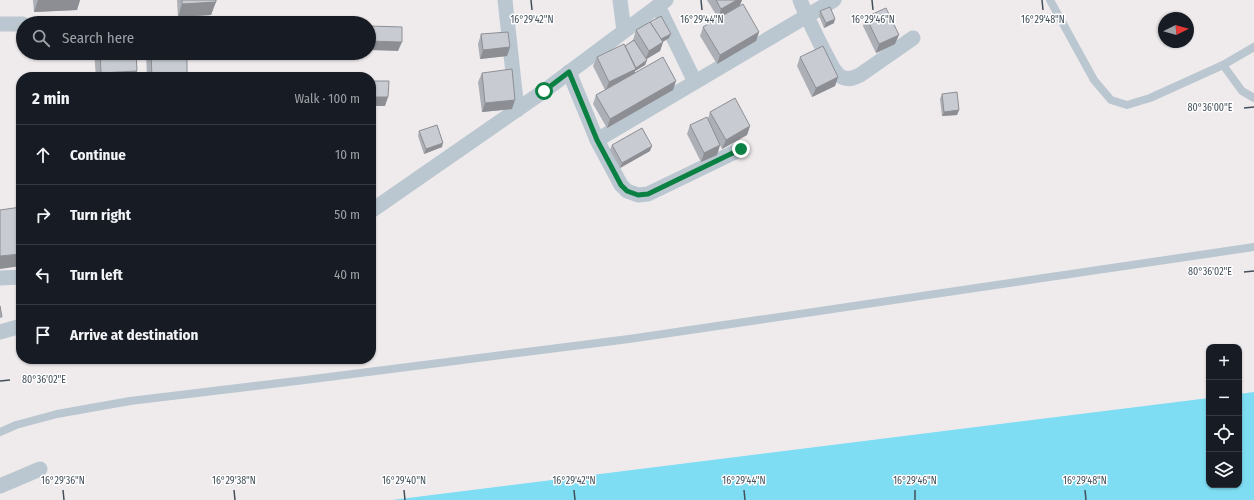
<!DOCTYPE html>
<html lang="en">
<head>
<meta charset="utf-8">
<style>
	body { margin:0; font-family:"Fira Sans Condensed",sans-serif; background:#242831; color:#f1f3f6 }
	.controls { position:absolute; right:12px; bottom:12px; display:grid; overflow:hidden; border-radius:8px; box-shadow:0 1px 3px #0004 }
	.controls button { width:36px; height:36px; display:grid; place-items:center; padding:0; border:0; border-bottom:1px solid #363941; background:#171b24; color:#f1f3f6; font:20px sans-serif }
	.compass { position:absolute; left:1158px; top:12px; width:36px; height:36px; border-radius:50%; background:#171b24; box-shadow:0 1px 3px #0004; rotate:85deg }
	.stop { position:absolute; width:12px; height:12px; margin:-9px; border:3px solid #0b8043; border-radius:50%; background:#fff }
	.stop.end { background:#0b8043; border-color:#fff; box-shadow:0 1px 4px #0008 }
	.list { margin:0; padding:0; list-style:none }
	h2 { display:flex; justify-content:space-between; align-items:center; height:52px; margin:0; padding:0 16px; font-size:17px }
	h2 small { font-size:13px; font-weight:400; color:#9ea1a6 }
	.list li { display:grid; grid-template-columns:26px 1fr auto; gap:12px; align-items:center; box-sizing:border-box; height:60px; padding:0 16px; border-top:1px solid #363941 }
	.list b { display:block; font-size:15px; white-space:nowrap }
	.list em { font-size:13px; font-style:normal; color:#9ea1a6 }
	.icon { flex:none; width:22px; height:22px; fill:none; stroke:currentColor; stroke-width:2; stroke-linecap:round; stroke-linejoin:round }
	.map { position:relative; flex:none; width:1254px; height:500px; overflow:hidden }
	.search { position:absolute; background:#171b24; box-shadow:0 1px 3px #0004; left:16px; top:16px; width:360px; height:44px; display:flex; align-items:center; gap:10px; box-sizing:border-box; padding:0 14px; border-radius:22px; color:#9ea1a6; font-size:15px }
	.panel { position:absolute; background:#171b24; box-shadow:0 1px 3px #0004; left:16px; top:72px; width:360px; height:292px; border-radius:16px }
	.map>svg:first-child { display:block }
	.water { fill:#7edcf3 }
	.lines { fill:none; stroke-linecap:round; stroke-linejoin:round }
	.lane { stroke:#bbc7d0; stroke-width:8 }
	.street { stroke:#bbc7d0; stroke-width:15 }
	.wall { fill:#acafb5 }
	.shaded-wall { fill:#8c8e93 }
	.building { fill:#c8cbd2; stroke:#8c8e93 }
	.route { stroke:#0b8043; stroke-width:5 }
	.ticks { fill:none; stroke:#43505b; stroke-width:1.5 }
	.ticks-label { font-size:10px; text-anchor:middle; fill:#43505b; stroke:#fff; stroke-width:3; stroke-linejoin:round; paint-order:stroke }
</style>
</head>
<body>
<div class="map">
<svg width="1254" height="500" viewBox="0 0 1254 500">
	<rect width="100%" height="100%" fill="#efebec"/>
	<path class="water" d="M1254,392V500H392L1209,398V485H1239V394Z"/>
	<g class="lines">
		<g class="lane">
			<path d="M1050,0L1094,80L1111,100L1127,105L1150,98L1223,65L1254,47"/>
			<path d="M1223,65L1242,91L1254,98"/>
			<path d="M0,432L16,425L57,414L130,401L305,380L629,339L1254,247"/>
		</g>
		<g class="street">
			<path d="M505,0L517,110"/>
			<path d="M620,0L624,31"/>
			<path d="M800,0C807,18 816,35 825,53C829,60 833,71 840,76C847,81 854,78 860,75L913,38"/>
			<path d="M658,6L695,82"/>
			<path d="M0,24H23"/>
			<path d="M569,72L597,140L621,185L627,191L638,195L648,194L741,149"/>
			<path d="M597,140L834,0"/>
			<path d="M371,211L544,91L666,0"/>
			<path d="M0,278L21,277"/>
			<path d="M0,332L21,326"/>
			<path d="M0,486L40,469"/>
		</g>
	</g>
	<g class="wall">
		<path d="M33,0H80L77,10L34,12Z"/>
		<path d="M177,0H216L211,15L178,17Z"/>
		<path d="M707,0H742L740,5L759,32L756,41L717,64L700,36L703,27L718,18Z"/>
		<path d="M820,11L834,23L824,28L819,16Z"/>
		<path d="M866,17L895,44L876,53L863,26Z"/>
		<path d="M636,30L669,38L663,42L660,51L646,59L647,60L645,65L635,71V73L673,90L607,128L593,104L596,95L605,90L593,66L597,57L625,46L633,40Z"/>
		<path d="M481,34L510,47L507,56L480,59L478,44Z"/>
		<path d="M94,53H136L137,71L135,77H96Z"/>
		<path d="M146,53H187V77H147Z"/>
		<path d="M800,57L838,77L835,86L812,97L797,66Z"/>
		<path d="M482,73L512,109L482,112L478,82Z"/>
		<path d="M942,94L959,110L957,115L942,116L940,99Z"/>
		<path d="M710,112L750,126L747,135L722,149L719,143L720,145L717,155L701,162L687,134L690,125L708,119Z"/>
		<path d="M419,131L442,147L424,154L418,136Z"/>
		<path d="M612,145L650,151L620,168L610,150Z"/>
	</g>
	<g class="shaded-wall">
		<path d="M38,0H80L77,10L34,12Z"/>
		<path d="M737,0H742L740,5L718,18L721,9Z"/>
		<path d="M216,2L211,15L178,17L182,4Z"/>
		<path d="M835,19L834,23L824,28L826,23Z"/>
		<path d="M759,32L756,41L717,64L720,55Z"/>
		<path d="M671,34L669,38L657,45L659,40Z"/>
		<path d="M899,35L895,44L876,53L879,44Z"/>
		<path d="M369,41L402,42L398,51L369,50Z"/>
		<path d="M663,42L660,51L645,60L649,51Z"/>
		<path d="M510,47L507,56L480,59L483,50Z"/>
		<path d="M647,60L645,65L635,71L633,78L605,92L609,82L636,68Z"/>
		<path d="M137,71L135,77H100L101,73Z"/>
		<path d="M838,77L835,86L812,97L816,88Z"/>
		<path d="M676,81L673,90L607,128L610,119Z"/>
		<path d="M371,97H388L385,106H371Z"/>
		<path d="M515,100L512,109L482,112L485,103Z"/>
		<path d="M959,110L957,115L942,116L944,112Z"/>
		<path d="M750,126L747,135L722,149L726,140Z"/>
		<path d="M443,143L442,147L424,154L426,149Z"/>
		<path d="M720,145L717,155L701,162L704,153Z"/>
		<path d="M652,146L650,151L620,168L622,163Z"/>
		<path d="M21,254V266L0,269V256Z"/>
	</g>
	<g class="building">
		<path d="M182,0H216V2L182,4Z"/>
		<path d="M716,0H737L721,9Z"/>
		<path d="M743,4L759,32L720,55L703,27Z"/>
		<path d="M830,7L835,19L826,23L820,11Z"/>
		<path d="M886,8L899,35L879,44L866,17Z"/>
		<path d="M661,16L671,34L661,39L650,22Z"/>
		<path d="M650,22L663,42L649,51L636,30Z"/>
		<path d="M369,26L402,27V42L369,41Z"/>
		<path d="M508,32L510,47L483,50L481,34Z"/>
		<path d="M634,40L647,60L636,68L625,46Z"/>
		<path d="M624,44L636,69L609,82L597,57Z"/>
		<path d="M823,46L838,77L816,88L800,57Z"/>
		<path d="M100,53H136L137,71L101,73Z"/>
		<path d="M151,53H187V77H152Z"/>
		<path d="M663,57L676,81L610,119L596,95Z"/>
		<path d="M512,69L515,100L485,103L482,73Z"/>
		<path d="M371,81H389L388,97H371Z"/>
		<path d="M957,92L959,110L944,112L942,94Z"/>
		<path d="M735,98L750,126L726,140L710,112Z"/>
		<path d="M707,117L720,145L704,153L690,125Z"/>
		<path d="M437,125L443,143L426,149L419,131Z"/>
		<path d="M642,128L652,146L622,163L612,145Z"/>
		<path d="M21,207V254L0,256V210Z"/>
		<path d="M0,306L2,317H0Z"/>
	</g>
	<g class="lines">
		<path class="route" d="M544,91L569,72L597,140L621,185L627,191L638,195L648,194L741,149"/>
	</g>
	<path class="ticks" d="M531,0L532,10M701,0L702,10M872,0L873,10M1042,0L1043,10M1244,108L1254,107M1244,272L1254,271M0,381L10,380M63,490L64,500M234,490L235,500M404,490L405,500M574,490L575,500M744,490L745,500M915,490V500M1085,490L1086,500"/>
	<g class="ticks-label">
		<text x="532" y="23">16°29'42"N</text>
		<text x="702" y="23">16°29'44"N</text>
		<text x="873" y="23">16°29'46"N</text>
		<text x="1043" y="23">16°29'48"N</text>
		<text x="1210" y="111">80°36'00"E</text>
		<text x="1210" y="275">80°36'02"E</text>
		<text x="44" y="383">80°36'02"E</text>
		<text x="63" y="484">16°29'36"N</text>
		<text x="234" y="484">16°29'38"N</text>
		<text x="404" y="484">16°29'40"N</text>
		<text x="574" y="484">16°29'42"N</text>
		<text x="744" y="484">16°29'44"N</text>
		<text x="915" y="484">16°29'46"N</text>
		<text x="1085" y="484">16°29'48"N</text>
	</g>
</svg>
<div class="controls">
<button>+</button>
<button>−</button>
<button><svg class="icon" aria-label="locate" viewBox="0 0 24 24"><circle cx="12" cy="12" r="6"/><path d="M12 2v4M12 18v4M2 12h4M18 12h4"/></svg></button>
<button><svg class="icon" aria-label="layers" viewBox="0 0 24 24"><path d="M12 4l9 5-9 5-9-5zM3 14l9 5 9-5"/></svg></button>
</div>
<svg class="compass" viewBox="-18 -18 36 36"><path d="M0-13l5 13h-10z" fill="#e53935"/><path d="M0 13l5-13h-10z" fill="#9ea1a6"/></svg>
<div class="stop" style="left:544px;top:91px"></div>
<div class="stop end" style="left:741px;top:149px"></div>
<div class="search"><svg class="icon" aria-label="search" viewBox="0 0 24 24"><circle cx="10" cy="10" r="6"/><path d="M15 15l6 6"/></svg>Search here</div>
<section class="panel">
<h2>2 min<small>Walk · 100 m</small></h2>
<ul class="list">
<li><svg class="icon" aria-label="ahead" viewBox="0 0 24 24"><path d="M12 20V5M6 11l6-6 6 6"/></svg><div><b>Continue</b></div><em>10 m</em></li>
<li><svg class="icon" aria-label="right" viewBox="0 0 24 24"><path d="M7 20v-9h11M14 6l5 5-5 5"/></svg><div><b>Turn right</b></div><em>50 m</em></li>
<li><svg class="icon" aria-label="left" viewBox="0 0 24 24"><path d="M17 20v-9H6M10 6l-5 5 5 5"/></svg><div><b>Turn left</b></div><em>40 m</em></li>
<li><svg class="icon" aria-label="arrive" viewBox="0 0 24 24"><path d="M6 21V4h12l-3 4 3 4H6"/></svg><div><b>Arrive at destination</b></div></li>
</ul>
</section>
</div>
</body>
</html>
